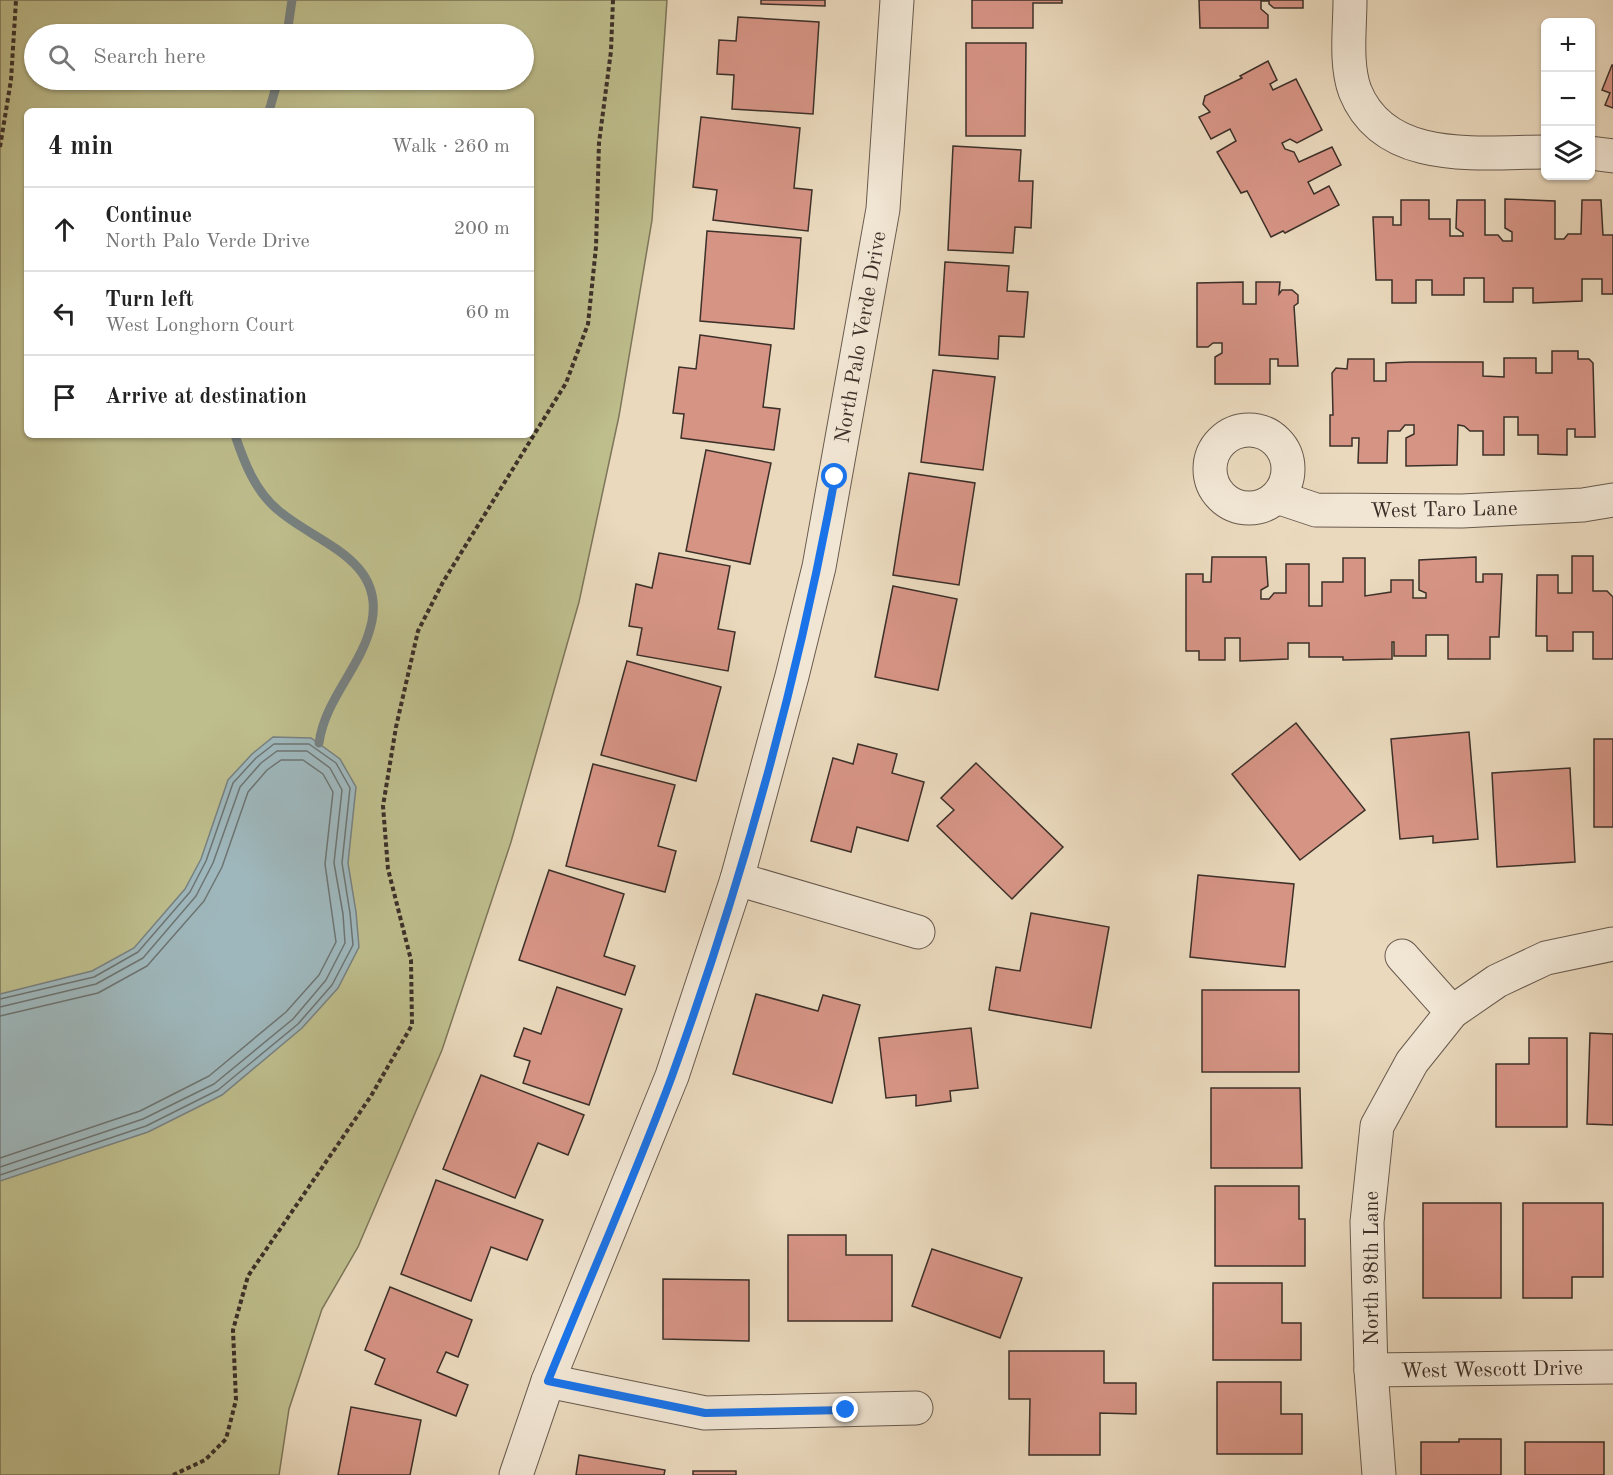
<!DOCTYPE html>
<html lang="en">
<head>
<meta charset="utf-8">
<style>
	body { margin:0; font-family:"Old Standard TT",serif; background:#f6f6f6; color:#222 }
	.controls { position:absolute; right:18px; top:18px; display:grid; overflow:hidden; border-radius:9px; box-shadow:0 2px 4px #0004 }
	.controls button { width:54px; height:54px; display:grid; place-items:center; padding:0; border:0; border-bottom:2px solid #e0e0e0; background:#fff; color:#222; font:30px sans-serif }
	.stop { position:absolute; width:18px; height:18px; margin:-14px; border:4px solid #1a73e8; border-radius:50%; background:#fff }
	.stop.end { background:#1a73e8; border-color:#fff; box-shadow:0 2px 6px #0008 }
	.list { margin:0; padding:0; list-style:none }
	h2 { display:flex; justify-content:space-between; align-items:center; height:78px; margin:0; padding:0 24px; font-size:26px }
	h2 small { font-size:20px; font-weight:400; color:#767676 }
	.list li { display:grid; grid-template-columns:39px 1fr auto; gap:18px; align-items:center; box-sizing:border-box; height:84px; padding:0 24px; border-top:2px solid #e0e0e0 }
	.list b { display:block; font-size:22px; white-space:nowrap }
	.list p { margin:0; font-size:20px; white-space:nowrap; color:#767676 }
	.list em { font-size:20px; font-style:normal; color:#767676 }
	.icon { flex:none; width:33px; height:33px; fill:none; stroke:currentColor; stroke-width:2; stroke-linecap:round; stroke-linejoin:round }
	.map { position:relative; flex:none; width:1613px; height:1475px; overflow:hidden }
	.search { position:absolute; background:#fff; box-shadow:0 2px 4px #0004; left:24px; top:24px; width:510px; height:66px; display:flex; align-items:center; gap:15px; box-sizing:border-box; padding:0 21px; border-radius:33px; color:#767676; font-size:22px }
	.panel { position:absolute; background:#fff; box-shadow:0 2px 4px #0004; left:24px; top:108px; width:510px; height:330px; border-radius:9px }
	.map>svg:first-child { display:block }
	.green { fill:#bebd8c; stroke:#7d765a; stroke-width:1.5; fill-rule:evenodd }
	.water { fill:#9eb7bc; stroke:#778181; stroke-width:1.5 }
	.lines { fill:none; stroke-linecap:round; stroke-linejoin:round }
	.shore { stroke:#6d7472; stroke-width:1.5 }
	.stream { stroke:#778181; stroke-width:9 }
	.building { fill:#d69485; stroke:#3c3029; stroke-width:1.5 }
	.minor-casing { stroke:#685a4e; stroke-width:35 }
	.path { stroke:#3c3029; stroke-width:4; stroke-dasharray:4.5 3; stroke-linecap:butt }
	.minor { stroke:#f1e6d4; stroke-width:33 }
	.route { stroke:#1a73e8; stroke-width:8 }
	.labels { text-anchor:middle; stroke-width:5; stroke-linejoin:round; paint-order:stroke }
	.street-label { font-size:21px; fill:#3c3029; stroke:#f1e6d4 }
</style>
</head>
<body>
<div class="map">
<svg width="1613" height="1475" viewBox="0 0 1613 1475">
	<rect width="100%" height="100%" fill="#ead9bd"/>
	<filter id="stains"><feTurbulence type="fractalNoise" baseFrequency=".00333" numOctaves="4"/><feColorMatrix values="0 0 0 0 .2 0 0 0 0 .09 0 0 0 0 .02 0 0 0 .5 -.17"/></filter>
	<radialGradient id="worn" r=".72"><stop offset=".6" stop-color="#630" stop-opacity="0"/><stop offset="1" stop-color="#630" stop-opacity=".3"/></radialGradient>
	<path class="green" d="M0,0H667L652,220L619,416L579,602L511,842L442,1050L358,1247L322,1309L289,1409L279,1475H0ZM34,34H524V80H34ZM27,111H531V435H27Z"/>
	<path class="water" d="M273,737L311,738L340,759L356,787L348,863L356,912L359,947L338,988L302,1028L222,1095L148,1132L0,1181V994L92,971L134,948L185,889L201,859L228,780L252,754Z"/>
	<g class="lines">
		<g class="shore">
			<path d="M0,999L94,977L138,952L190,892L206,861L233,783L256,758L274,744H309L336,763L350,788L342,863L350,913L353,945L332,985L298,1024L218,1090L146,1126L0,1175"/>
			<path d="M0,1007L96,984L143,958L196,896L213,863L240,787L261,763L277,751H307L330,768L342,790L334,863L343,914L345,943L326,980L293,1019L214,1084L143,1119L0,1167"/>
			<path d="M0,1016L98,993L147,966L204,901L222,867L248,792L267,770L281,760H303L323,774L333,792L325,864L336,942L319,975L286,1012L209,1076L140,1111L0,1158"/>
		</g>
		<g class="stream">
			<path d="M287,34L292,0"/>
			<path d="M269,111L278,80"/>
			<path d="M235,435C244,462 255,491 278,510C314,542 384,558 372,621C363,666 325,698 319,743"/>
		</g>
	</g>
	<g class="building">
		<path d="M761,0H825V6L761,4Z"/>
		<path d="M972,0H1062V3H1033V28H972Z"/>
		<path d="M1199,0H1303V8H1274L1269,4V1H1261V9L1268,15V28H1200Z"/>
		<path d="M738,17L819,22L813,114L732,109L734,75L717,74L719,40L736,41Z"/>
		<path d="M966,43H1026L1025,136H966Z"/>
		<path d="M1268,61L1277,80L1270,84L1273,90L1296,79L1322,130L1297,143L1290,139L1282,143L1285,149L1294,152L1299,162L1332,147L1341,165L1308,182L1314,194L1329,186L1339,205L1285,233L1283,231L1271,237L1247,191L1241,193L1217,152L1236,141L1230,129L1211,139L1199,117L1210,112L1203,104L1205,96L1242,78L1240,76Z"/>
		<path d="M1612,65H1613V108L1605,105L1610,93L1602,90Z"/>
		<path d="M701,117L800,128L794,188L812,190L808,231L713,220L717,190L693,187Z"/>
		<path d="M953,146L1021,150L1019,181H1033L1031,228L1015,227L1013,253L948,250Z"/>
		<path d="M1505,199L1555,201V239H1564L1568,234H1581L1582,200H1601L1603,235H1613V294H1602V279H1582V301L1533,303V288H1513V302H1484V278H1464V295H1432V280H1416V303H1392V280H1376L1373,217H1393V225H1401V200H1429V219H1450V236H1463V233L1456,228L1457,200H1485V235H1498L1503,241H1512V232L1505,228Z"/>
		<path d="M707,231L801,238L794,329L700,321Z"/>
		<path d="M945,262L1009,266L1007,291L1028,292L1024,337L999,336L998,359L939,355Z"/>
		<path d="M1243,282V304H1256V282H1280L1279,294L1282,290H1292L1298,295V303L1294,306L1298,366H1278V359H1270V384H1215V357L1222,353V343H1213L1208,347H1197V283Z"/>
		<path d="M700,335L771,345L763,407L780,409L774,450L681,438L684,414L673,413L679,367L696,369Z"/>
		<path d="M1552,351H1578V359H1589L1593,363L1595,437H1575V429H1567V455L1538,454V435H1518V417H1504V455H1483V431H1470L1464,426L1458,425L1457,465L1406,466V438L1414,434V425H1405L1400,431H1388L1387,463H1358L1359,438H1352V446H1330V415H1333L1332,373L1336,368L1347,369L1348,359H1374V381H1386V363L1410,362H1483V376L1504,377V358H1536V373H1552Z"/>
		<path d="M933,370L995,377L983,470L921,462Z"/>
		<path d="M706,450L771,463L750,564L686,551Z"/>
		<path d="M909,473L975,483L959,585L893,575Z"/>
		<path d="M659,553L730,566L718,629L735,632L728,671L637,655L642,628L629,626L636,584L652,588Z"/>
		<path d="M1572,556H1593V591H1607L1613,597V659H1593V632H1573V651H1547V636H1536L1537,575H1558V593H1572Z"/>
		<path d="M1212,557H1266L1268,586L1261,590V599H1269L1274,593H1286V564H1309V606H1322V582H1343V558H1365V596L1391,592V580H1413V598H1426V593L1419,590V560L1476,557V582H1483V574H1502L1499,637H1490V659H1448V635H1426V656H1394V642H1392V659L1343,660V657H1309V643H1288V659L1240,661V638H1225V660H1199V651H1186V574H1203V582H1211Z"/>
		<path d="M893,586L957,599L938,690L875,677Z"/>
		<path d="M627,661L721,687L696,781L601,755Z"/>
		<path d="M1296,723L1365,810L1300,860L1232,774Z"/>
		<path d="M1469,732L1478,839L1433,843V836L1400,839L1391,739Z"/>
		<rect x="1594" y="739" width="19" height="88"/>
		<path d="M858,744L897,754L892,773L924,782L908,841L857,827L851,852L811,841L833,758L853,764Z"/>
		<path d="M976,763L1063,847L1012,899L937,826L954,810L941,798Z"/>
		<path d="M593,764L675,785L658,846L676,851L665,892L566,866Z"/>
		<path d="M1570,768L1575,862L1497,867L1492,773Z"/>
		<path d="M549,870L624,894L604,956L635,966L625,995L519,960Z"/>
		<path d="M1198,875L1294,884L1285,967L1190,957Z"/>
		<path d="M1031,913L1109,927L1091,1028L989,1010L996,967L1020,971Z"/>
		<path d="M557,987L622,1009L589,1105L523,1083L530,1061L514,1056L524,1028L541,1034Z"/>
		<rect x="1202" y="990" width="97" height="82"/>
		<path d="M756,994L818,1011L823,995L860,1005L832,1103L733,1074Z"/>
		<path d="M971,1028L978,1088L950,1091L951,1101L916,1106V1095L886,1098L879,1038Z"/>
		<path d="M1590,1033L1613,1034V1125L1587,1124Z"/>
		<path d="M1529,1038H1567V1127H1496V1064H1529Z"/>
		<path d="M481,1075L584,1115L568,1155L538,1143L515,1198L443,1169Z"/>
		<path d="M1211,1088H1300L1302,1168H1211Z"/>
		<path d="M436,1180L543,1220L527,1260L491,1247L471,1301L401,1274Z"/>
		<path d="M1215,1186H1299V1219H1305V1266H1215Z"/>
		<rect x="1423" y="1203" width="78" height="95"/>
		<path d="M1523,1203H1603V1277H1572V1298H1523Z"/>
		<path d="M788,1235H846V1255H892V1321H788Z"/>
		<path d="M932,1249L1022,1278L1000,1338L912,1306Z"/>
		<path d="M663,1279L749,1280V1341L663,1339Z"/>
		<path d="M1213,1283H1282V1323H1301V1360H1213Z"/>
		<path d="M390,1287L472,1320L458,1357L446,1352L437,1372L468,1385L456,1416L375,1384L385,1359L365,1350Z"/>
		<path d="M1009,1351H1104V1383H1136V1414L1100,1413V1455H1029L1030,1399H1009Z"/>
		<path d="M1217,1382H1281V1414H1302V1454H1217Z"/>
		<path d="M351,1407L421,1420L410,1475H338Z"/>
		<path d="M1459,1439H1501V1475H1421V1442H1459Z"/>
		<rect x="1525" y="1442" width="79" height="33"/>
		<path d="M579,1455L665,1470L664,1475H576Z"/>
		<rect x="693" y="1471" width="43" height="4"/>
	</g>
	<g class="lines">
		<g class="minor-casing">
			<g id="minor">
				<path d="M1350,0C1350,28 1345,64 1355,91C1385,166 1480,152 1546,152"/>
				<path d="M1590,153L1613,156"/>
				<circle cx="1249" cy="469" r="39"/>
				<path d="M1277,497L1316,510L1462,511L1583,505L1613,500"/>
				<path d="M737,879L918,932"/>
				<path d="M1402,956L1452,1012"/>
				<path d="M1371,1370L1613,1367"/>
				<path d="M548,1381L705,1413L916,1408"/>
				<path d="M516,1475L548,1381L672,1076L737,879L792,676L819,567L883,209L897,0"/>
				<path d="M1379,1475L1371,1370L1367,1222L1377,1126L1412,1062L1452,1012L1497,981L1546,958L1613,944"/>
			</g>
		</g>
		<g class="path">
			<path d="M0,147L11,80L16,0"/>
			<path d="M173,1475L205,1460L226,1439L236,1400L233,1330L248,1276L371,1096L412,1025L411,960L388,869L383,806L396,727L418,631L443,582L566,383L588,324L596,247L599,143L611,51L613,0"/>
		</g>
		<use href="#minor" class="minor"/>
	</g>
	<g class="lines">
		<path class="route" d="M835,477C798,680 742,882 672,1076C634,1179 589,1279 548,1381L705,1413L846,1410"/>
	</g>
	<g class="labels">
		<g class="street-label">
			<text transform="translate(860 337) rotate(-80)" y="7">North Palo Verde Drive</text>
			<text transform="translate(1444 509) rotate(-1)" y="7">West Taro Lane</text>
			<text transform="translate(1371 1268) rotate(-90)" y="7">North 98th Lane</text>
			<text transform="translate(1492 1369) rotate(-1)" y="7">West Wescott Drive</text>
		</g>
	</g>
	<rect width="100%" height="100%" filter="url(#stains)"/>
	<rect width="100%" height="100%" fill="url(#worn)"/>
</svg>
<div class="controls">
<button>+</button>
<button>−</button>
<button><svg class="icon" aria-label="layers" viewBox="0 0 24 24"><path d="M12 4l9 5-9 5-9-5zM3 14l9 5 9-5"/></svg></button>
</div>
<div class="stop" style="left:835px;top:477px"></div>
<div class="stop end" style="left:846px;top:1410px"></div>
<div class="search"><svg class="icon" aria-label="search" viewBox="0 0 24 24"><circle cx="10" cy="10" r="6"/><path d="M15 15l6 6"/></svg>Search here</div>
<section class="panel">
<h2>4 min<small>Walk · 260 m</small></h2>
<ul class="list">
<li><svg class="icon" aria-label="ahead" viewBox="0 0 24 24"><path d="M12 20V5M6 11l6-6 6 6"/></svg><div><b>Continue</b><p>North Palo Verde Drive</p></div><em>200 m</em></li>
<li><svg class="icon" aria-label="left" viewBox="0 0 24 24"><path d="M17 20v-9H6M10 6l-5 5 5 5"/></svg><div><b>Turn left</b><p>West Longhorn Court</p></div><em>60 m</em></li>
<li><svg class="icon" aria-label="arrive" viewBox="0 0 24 24"><path d="M6 21V4h12l-3 4 3 4H6"/></svg><div><b>Arrive at destination</b></div></li>
</ul>
</section>
</div>
</body>
</html>
